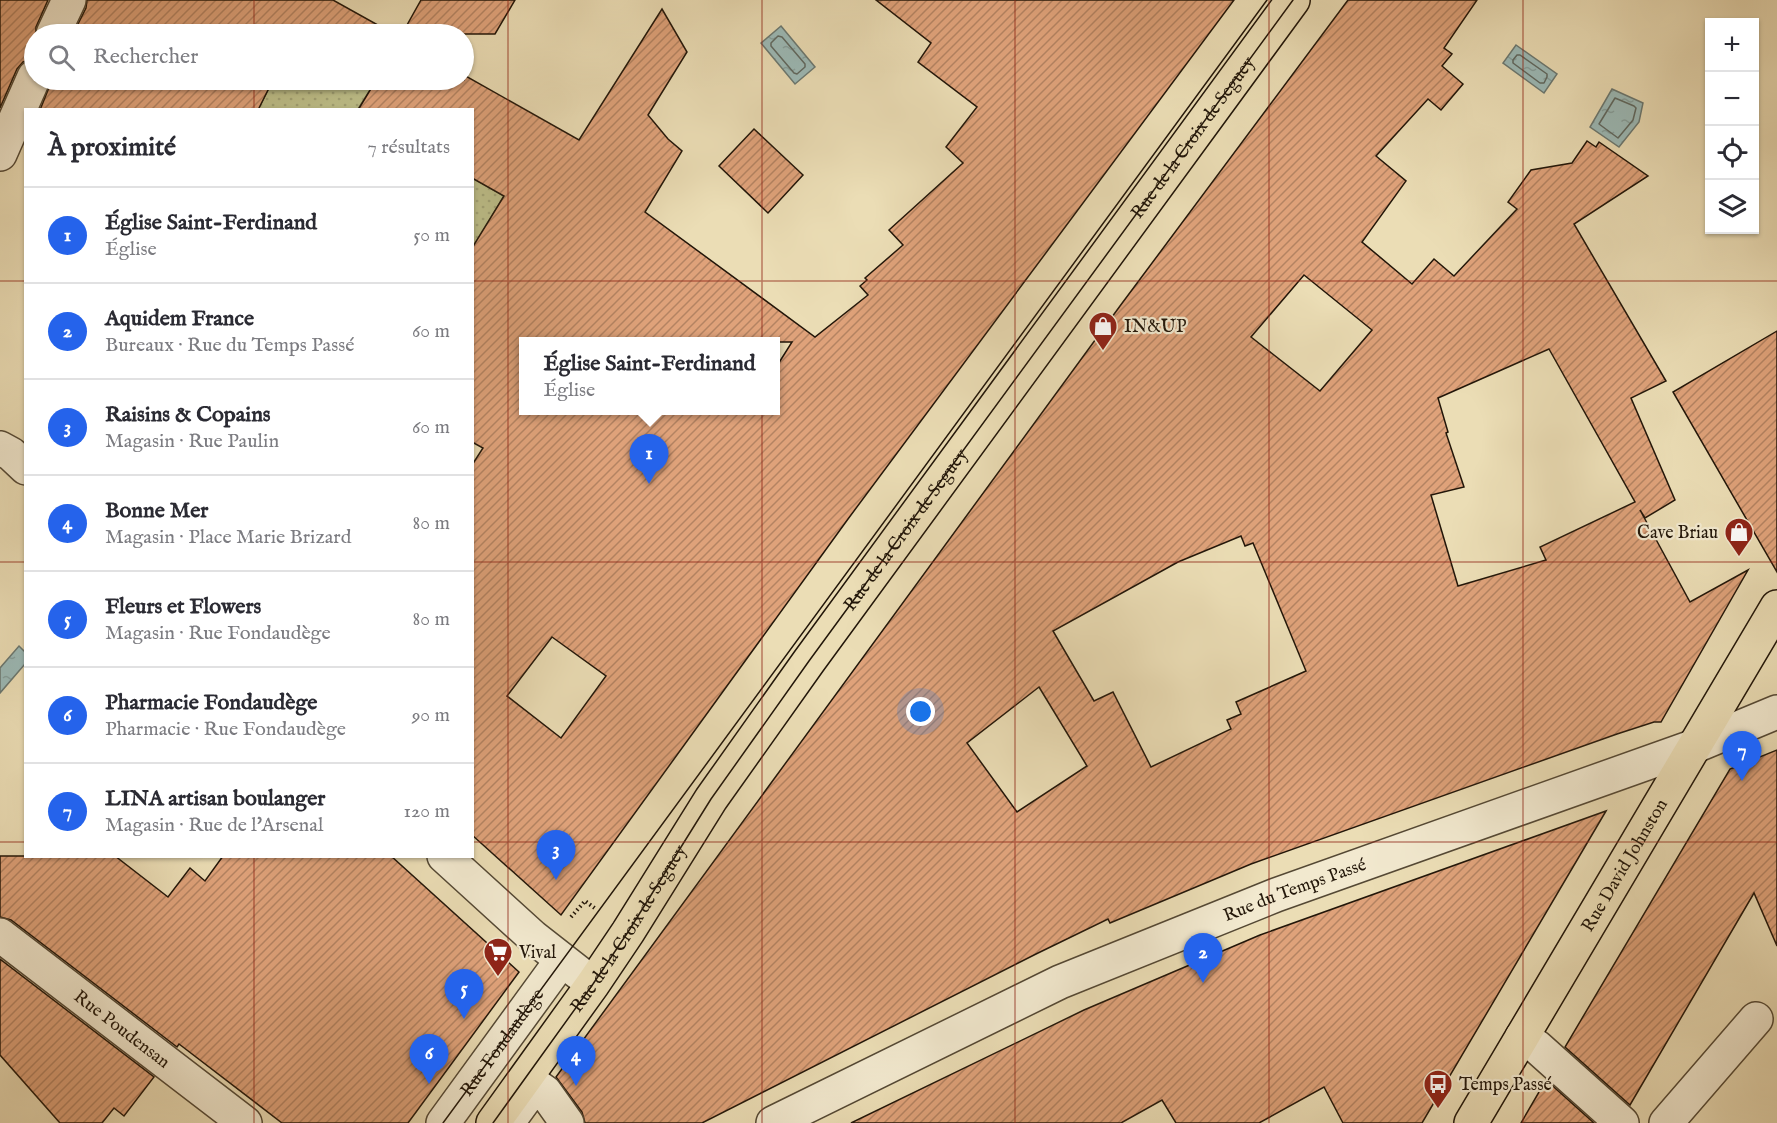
<!DOCTYPE html>
<html lang="fr">
<head>
<meta charset="utf-8">
<style>
	body { margin:0; font-family:"IM FELL English",serif; background:#f7f7f7; color:#2b2b33 }
	.controls { position:absolute; right:18px; top:18px; display:grid; overflow:hidden; border-radius:0px; box-shadow:0 2px 4px #0004 }
	.controls button { width:54px; height:54px; display:grid; place-items:center; padding:0; border:0; border-bottom:2px solid #e1e1e2; background:#fff; color:#2b2b33; font:30px sans-serif }
	.you { position:absolute; left:921px; top:712px; width:21px; height:21px; margin:-15px; border:4px solid #fff; border-radius:50%; background:#1a73e8; box-shadow:0 0 0 9px #1a73e833 }
	.badge { display:grid; place-items:center; width:39px; height:39px; border-radius:50%; background:#2563eb; color:#fff; font-size:20px; font-weight:700 }
	.pin { position:absolute; translate:-50% -50px; filter:drop-shadow(0 2px 3px #0008) }
	.pin::after { content:''; position:absolute; top:32px; width:21px; height:18px; background:inherit; clip-path:polygon(0 0,100% 0,50% 100%) }
	.popup { position:absolute; left:519px; top:337px; width:261px; height:78px; box-sizing:border-box; display:grid; place-content:center; border-radius:0px; background:#fff; filter:drop-shadow(0 2px 4px #0005); font-size:20px; white-space:nowrap; color:#7c7c81 }
	.popup b { font-size:22px; color:#2b2b33 }
	.popup::after { content:''; position:absolute; left:50%; top:100%; margin-left:-12px; border:12px solid transparent; border-top-color:#fff }
	.list { margin:0; padding:0; list-style:none }
	h2 { display:flex; justify-content:space-between; align-items:center; height:78px; margin:0; padding:0 24px; font-size:26px }
	h2 small { font-size:20px; font-weight:400; color:#7c7c81 }
	.list li { display:grid; grid-template-columns:39px 1fr auto; gap:18px; align-items:center; box-sizing:border-box; height:96px; padding:0 24px; border-top:2px solid #e1e1e2 }
	.list b { display:block; font-size:22px; white-space:nowrap }
	.list p { margin:0; font-size:20px; white-space:nowrap; color:#7c7c81 }
	.list em { font-size:20px; font-style:normal; color:#7c7c81 }
	.icon { flex:none; width:33px; height:33px; fill:none; stroke:currentColor; stroke-width:2; stroke-linecap:round; stroke-linejoin:round }
	.map { position:relative; flex:none; width:1777px; height:1123px; overflow:hidden }
	.search { position:absolute; background:#fff; box-shadow:0 2px 4px #0004; left:24px; top:24px; width:450px; height:66px; display:flex; align-items:center; gap:15px; box-sizing:border-box; padding:0 21px; border-radius:33px; color:#7c7c81; font-size:22px }
	.panel { position:absolute; background:#fff; box-shadow:0 2px 4px #0004; left:24px; top:108px; width:450px; height:750px; border-radius:0px }
	.map>svg:first-child { display:block }
	.garden { fill:url(#garden-dots); stroke:#706a4a; stroke-width:1.5 }
	.water { fill:url(#water-ripples); stroke:#6b7871; stroke-width:1.5 }
	.lines { fill:none; stroke-linecap:round; stroke-linejoin:round }
	.shore { stroke:#5f6860; stroke-width:1.5 }
	.building { fill:url(#building-hatch); stroke:#221609; stroke-width:1.5; fill-rule:evenodd }
	.minor-casing { stroke:#544834; stroke-width:36 }
	.major-casing { stroke:#221609; stroke-width:36 }
	.path { stroke:#221609; stroke-width:4; stroke-dasharray:1.5 3; stroke-linecap:butt }
	.minor { stroke:#f2e9cf; stroke-width:33 }
	.major { stroke:#ebddb5; stroke-width:33 }
	.tram { stroke:#221609; stroke-width:1.5 }
	.grid { fill:none; stroke:#8f2418; stroke-width:1.5; stroke-opacity:0.55 }
	.labels { text-anchor:middle; stroke-width:4.5; stroke-linejoin:round; paint-order:stroke }
	.street-label { font-size:18px; fill:#221609; stroke:#f2e9cf }
	.poi-label { font-size:18px; fill:#221609; stroke:#f2e9cf; text-anchor:start }
</style>
</head>
<body>
<div class="map">
<svg width="1777" height="1123" viewBox="0 0 1777 1123">
	<defs>
		<pattern id="garden-dots" width="8" height="8" patternUnits="userSpaceOnUse" patternTransform="scale(1.5)"><rect width="8" height="8" fill="#bdbf8a"/><path d="M2 2h.1M6 6h.1" fill="none" stroke="#a2a376" stroke-width="1.8" stroke-linecap="round"/></pattern>
		<pattern id="water-ripples" width="26" height="14" patternUnits="userSpaceOnUse" patternTransform="scale(1.5)"><rect width="26" height="14" fill="#9cbab7"/><path d="M2 4q2-2 4 0t4 0M15 11q2-2 4 0t4 0" fill="none" stroke="#869f9c"/></pattern>
		<pattern id="building-hatch" width="6" height="6" patternUnits="userSpaceOnUse" patternTransform="scale(1.5)"><rect width="6" height="6" fill="#dfa27a"/><path d="M-1 1l2-2M0 6l6-6M5 7l2-2" fill="none" stroke="#b48362"/></pattern>
	</defs>
	<rect width="100%" height="100%" fill="#ebddb5"/>
	<filter id="stains"><feTurbulence type="fractalNoise" baseFrequency=".00333" numOctaves="4"/><feColorMatrix values="0 0 0 0 .2 0 0 0 0 .09 0 0 0 0 .02 0 0 0 .5 -.17"/></filter>
	<radialGradient id="worn" r=".72"><stop offset=".6" stop-color="#630" stop-opacity="0"/><stop offset="1" stop-color="#630" stop-opacity=".3"/></radialGradient>
	<g class="garden">
		<path d="M273,80H359L372,87L358,109L258,110Z"/>
		<path d="M473,178L504,196L473,248Z"/>
	</g>
	<g class="water">
		<path d="M781,26L815,67L795,84L761,43Z"/>
		<path d="M1516,45L1557,74L1544,93L1503,63Z"/>
		<path d="M1612,89L1643,103L1639,122L1619,147L1590,127Z"/>
		<path d="M19,646L25,652V664L0,693V668Z"/>
	</g>
	<g class="lines">
		<g class="shore">
			<path d="M778,36L782,37L805,64V67L797,74L794,73L771,46V43Z"/>
			<path d="M1517,55H1520L1547,74V77L1544,83H1540L1513,63V60Z"/>
			<path d="M1615,98L1634,106L1636,108L1633,120L1618,138L1599,124Z"/>
		</g>
	</g>
	<g class="building">
		<path d="M0,0H48L36,27L34,59L23,62L17,69L0,108Z"/>
		<path d="M87,0H333L394,34H73L86,8Z"/>
		<path d="M421,0H515L495,34H402Z"/>
		<path d="M876,0H1234L848,519L561,915L472,835V465L483,448L472,442V248L504,196L472,178V110H358L372,87L359,80H464V75L579,140L662,9L687,52L648,115L668,139L682,151L645,212L815,337L868,295L860,286L867,280L865,278L903,245L889,230L963,163L946,147L977,107L918,62L931,43ZM523,342H792L775,369V411H523ZM552,637L606,676L561,738L507,696Z"/>
		<path d="M1348,0H1477L1444,48L1452,54L1442,66L1463,84L1441,110L1428,99L1376,156L1406,181L1362,242L1412,284L1434,259L1454,276L1517,209L1508,202L1531,170L1572,163L1587,141L1596,147L1599,142L1648,176L1574,224L1666,381L1631,398L1675,500L1645,518L1640,510L1690,602L1748,570L1661,722H1654L1617,734L1251,864L1110,923L1108,919L1036,954L702,1123H585L582,1112L556,1077L1120,306ZM1304,275L1372,330L1320,391L1251,337ZM1549,349L1635,502L1540,547L1546,560L1458,586L1431,495L1464,487L1446,433L1448,432L1438,398ZM1241,536L1245,546L1253,543L1306,671L1236,702L1241,714L1227,720L1231,729L1151,767L1113,692L1094,701L1053,631L1178,562ZM1039,687L1087,766L1017,812L967,743Z"/>
		<path d="M52,80H273L258,110H40Z"/>
		<path d="M754,129L803,175L768,213L719,166Z"/>
		<path d="M1777,331V572L1673,392Z"/>
		<path d="M1777,750V946L1754,893L1630,1105L1565,1047L1730,769Z"/>
		<path d="M1606,811L1422,1123H1343L1324,1087L1259,1123H1176L1162,1100L1121,1123H851L1084,1010L1260,935Z"/>
		<path d="M0,856H115L168,897L190,868L205,881L223,856H391L519,972L408,1123H282L179,1044L177,1047L11,920L0,917Z"/>
		<path d="M0,959L154,1077L124,1116L114,1108L102,1123H60L0,1055Z"/>
		<path d="M1546,1080L1594,1123H1521Z"/>
	</g>
	<g class="lines">
		<g class="minor-casing">
			<g id="minor">
				<path d="M53,34L69,0"/>
				<path d="M0,154L34,77"/>
				<path d="M0,448L11,454L26,468"/>
				<path d="M444,856L533,937L579,973"/>
				<path id="s1" d="M0,935L245,1123"/>
				<path d="M1522,1037L1537,1047L1622,1123"/>
				<path d="M511,1118L535,1085L545,1092L567,1123"/>
				<path id="s2" d="M443,1123L561,961"/>
				<path id="s3" d="M773,1123L1060,982L1276,895L1695,746L1777,712"/>
				<path d="M1666,1123L1756,1019"/>
			</g>
		</g>
		<g class="major-casing">
			<g id="major">
				<path id="s4" d="M493,1123L593,984L628,932L711,799L809,661L1293,0"/>
				<path id="s5" d="M1471,1123L1777,607"/>
			</g>
		</g>
		<path class="path" d="M571,917L585,901L596,909"/>
		<use href="#minor" class="minor"/>
		<use href="#major" class="major"/>
		<g class="tram">
			<path d="M443,1123L1267,0"/>
			<path d="M493,1123L593,984L628,932L711,799L809,661L1293,0"/>
		</g>
	</g>
	<path class="grid" d="M254,0V34M508,0V1123M762,0V1123M1015,0V1123M1269,0V1123M1523,0V1123M254,80V110M0,281H26M472,281H1777M0,562H26M472,562H1777M0,842H26M472,842H1777M254,856V1123"/>
	<defs>
		<g id="shop-pin" transform="scale(1.5)"><path d="M0 17L-7.5 6A9.5 9.5 0 1 1 7.5 6Z" fill="#8f2418" stroke="#f2e9cf"/><path d="M-5-2.5h2.3a2.7 3.5 0 0 1 5.4 0H5L5.5 6h-11ZM-1.5-2.5h3a1.5 2.3 0 0 0-3 0Z" fill="#fff"/></g>
		<g id="supermarket-pin" transform="scale(1.5)"><path d="M0 17L-7.5 6A9.5 9.5 0 1 1 7.5 6Z" fill="#8f2418" stroke="#f2e9cf"/><path d="M-6-5.5h2.5l.6 2H6L4.5 2H-2.5L-4.4-4H-6ZM-1.5 3.2a1.3 1.3 0 1 0 .1 0ZM3 3.2a1.3 1.3 0 1 0 .1 0Z" fill="#fff"/></g>
		<g id="bus-pin" transform="scale(1.5)"><path d="M0 17L-7.5 6A9.5 9.5 0 1 1 7.5 6Z" fill="#8f2418" stroke="#f2e9cf"/><path d="M-5-6H5V4H4V6H2V4H-2V6H-4V4H-5ZM-3.5-4V0h7V-4ZM-3.5 1.2v1.5H-2V1.2ZM2 1.2v1.5H3.5V1.2Z" fill="#fff"/></g>
	</defs>
	<g fill-rule="evenodd">
		<use href="#shop-pin" x="1103" y="326"/>
		<use href="#shop-pin" x="1739" y="532"/>
		<use href="#supermarket-pin" x="498" y="952"/>
		<use href="#bus-pin" x="1438" y="1084"/>
	</g>
	<g class="labels">
		<g class="street-label">
			<text dy="6" stroke="none"><textPath href="#s4" startOffset="1209">Rue de la Croix de Seguey</textPath></text>
			<text dy="6" stroke="none"><textPath href="#s4" startOffset="723">Rue de la Croix de Seguey</textPath></text>
			<text dy="6" stroke="none"><textPath href="#s5" startOffset="300">Rue David Johnston</textPath></text>
			<text dy="6" stroke="none"><textPath href="#s3" startOffset="572">Rue du Temps Passé</textPath></text>
			<text dy="6" stroke="none"><textPath href="#s4" startOffset="237">Rue de la Croix de Seguey</textPath></text>
			<text dy="6" stroke="none"><textPath href="#s1" startOffset="154">Rue Poudensan</textPath></text>
			<text dy="6" stroke="none"><textPath href="#s2" startOffset="100">Rue Fondaudège</textPath></text>
		</g>
		<g class="poi-label">
			<text x="1124" y="332">IN&amp;UP</text>
			<text x="1718" y="538" text-anchor="end">Cave Briau</text>
			<text x="519" y="958">Vival</text>
			<text x="1459" y="1090">Temps Passé</text>
		</g>
	</g>
	<rect width="100%" height="100%" filter="url(#stains)"/>
	<rect width="100%" height="100%" fill="url(#worn)"/>
</svg>
<div class="controls">
<button>+</button>
<button>−</button>
<button><svg class="icon" aria-label="locate" viewBox="0 0 24 24"><circle cx="12" cy="12" r="6"/><path d="M12 2v4M12 18v4M2 12h4M18 12h4"/></svg></button>
<button><svg class="icon" aria-label="layers" viewBox="0 0 24 24"><path d="M12 4l9 5-9 5-9-5zM3 14l9 5 9-5"/></svg></button>
</div>
<div class="you"></div>
<div class="pin badge" style="left:649px;top:484px">1</div>
<div class="popup"><b>Église Saint-Ferdinand</b>Église</div>
<div class="pin badge" style="left:1203px;top:983px">2</div>
<div class="pin badge" style="left:556px;top:880px">3</div>
<div class="pin badge" style="left:576px;top:1086px">4</div>
<div class="pin badge" style="left:464px;top:1019px">5</div>
<div class="pin badge" style="left:429px;top:1084px">6</div>
<div class="pin badge" style="left:1742px;top:781px">7</div>
<div class="search"><svg class="icon" aria-label="search" viewBox="0 0 24 24"><circle cx="10" cy="10" r="6"/><path d="M15 15l6 6"/></svg>Rechercher</div>
<section class="panel">
<h2>À proximité<small>7 résultats</small></h2>
<ul class="list">
<li><span class="badge">1</span><div><b>Église Saint-Ferdinand</b><p>Église</p></div><em>50 m</em></li>
<li><span class="badge">2</span><div><b>Aquidem France</b><p>Bureaux · Rue du Temps Passé</p></div><em>60 m</em></li>
<li><span class="badge">3</span><div><b>Raisins &amp; Copains</b><p>Magasin · Rue Paulin</p></div><em>60 m</em></li>
<li><span class="badge">4</span><div><b>Bonne Mer</b><p>Magasin · Place Marie Brizard</p></div><em>80 m</em></li>
<li><span class="badge">5</span><div><b>Fleurs et Flowers</b><p>Magasin · Rue Fondaudège</p></div><em>80 m</em></li>
<li><span class="badge">6</span><div><b>Pharmacie Fondaudège</b><p>Pharmacie · Rue Fondaudège</p></div><em>90 m</em></li>
<li><span class="badge">7</span><div><b>LINA artisan boulanger</b><p>Magasin · Rue de l'Arsenal</p></div><em>120 m</em></li>
</ul>
</section>
</div>
</body>
</html>
